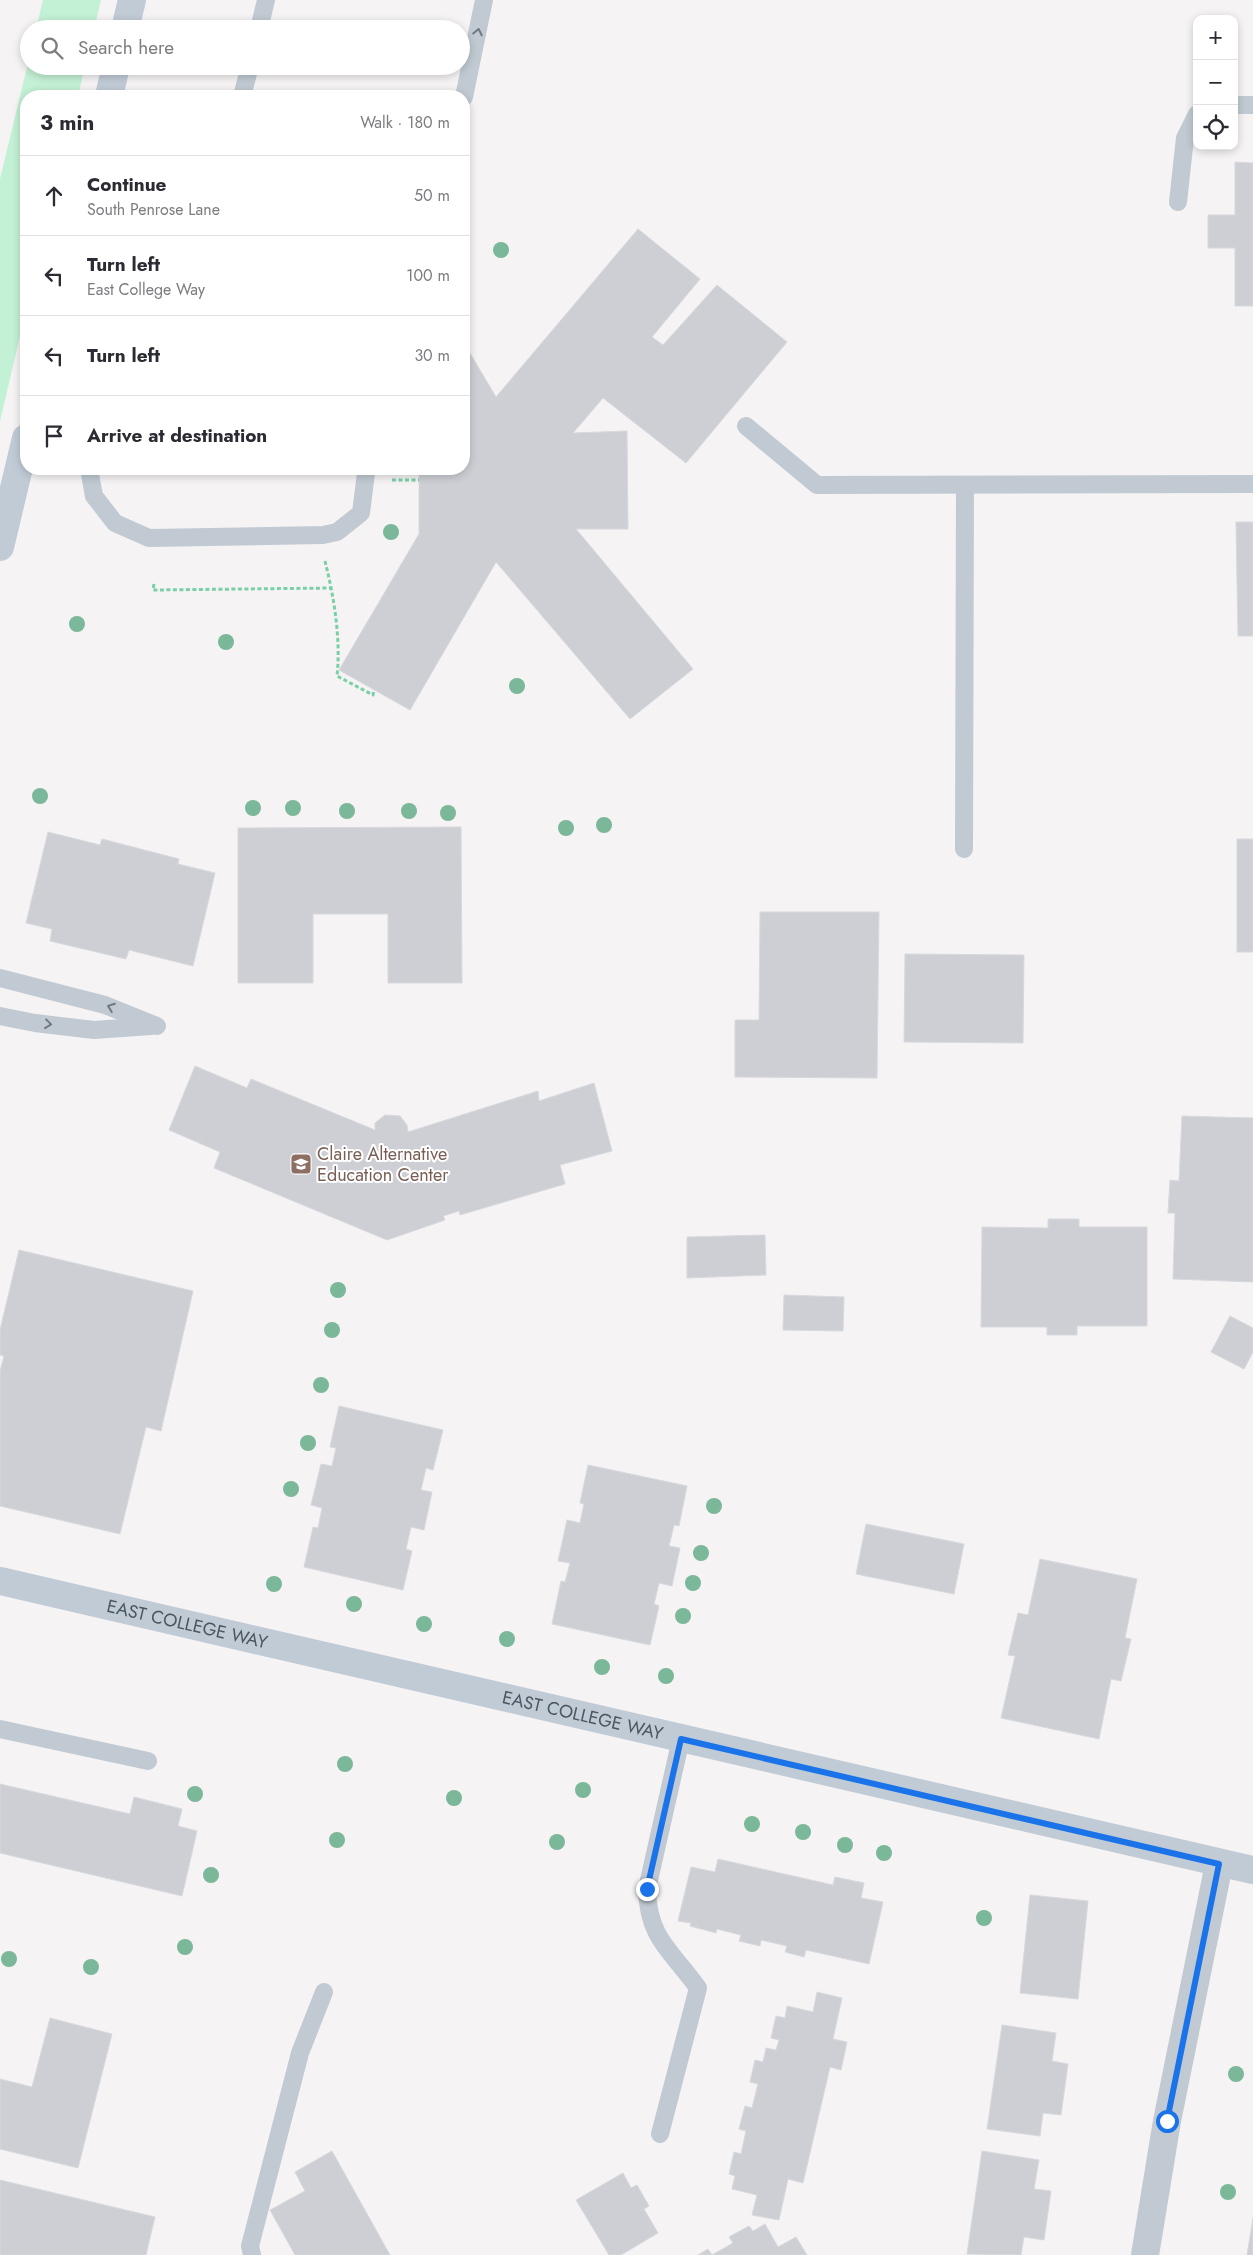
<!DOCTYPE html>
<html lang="en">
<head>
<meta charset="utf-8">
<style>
	body { margin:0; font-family:Jost,sans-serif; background:#f7f7f7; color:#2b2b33 }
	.controls { position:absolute; right:15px; top:15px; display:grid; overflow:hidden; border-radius:10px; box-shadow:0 2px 8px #0003 }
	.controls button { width:45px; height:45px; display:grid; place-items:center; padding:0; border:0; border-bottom:1px solid #e1e1e2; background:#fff; color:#2b2b33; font:25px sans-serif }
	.stop { position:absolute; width:15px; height:15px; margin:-11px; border:4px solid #1a73e8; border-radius:50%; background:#fff }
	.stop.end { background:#1a73e8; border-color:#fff; box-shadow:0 1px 5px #0008 }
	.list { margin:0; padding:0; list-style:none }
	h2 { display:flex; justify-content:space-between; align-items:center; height:65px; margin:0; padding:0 20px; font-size:21px }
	h2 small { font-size:16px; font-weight:400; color:#7c7c81 }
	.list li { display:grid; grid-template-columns:32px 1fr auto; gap:15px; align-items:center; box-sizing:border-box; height:80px; padding:0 20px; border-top:1px solid #e1e1e2 }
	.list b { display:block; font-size:19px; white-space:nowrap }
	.list p { margin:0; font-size:16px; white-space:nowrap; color:#7c7c81 }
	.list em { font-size:16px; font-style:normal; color:#7c7c81 }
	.icon { flex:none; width:28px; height:28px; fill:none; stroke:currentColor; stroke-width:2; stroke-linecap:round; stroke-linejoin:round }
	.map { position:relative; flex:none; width:1253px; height:2255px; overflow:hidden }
	.search { position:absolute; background:#fff; box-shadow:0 2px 8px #0003; left:20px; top:20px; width:450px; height:55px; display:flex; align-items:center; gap:12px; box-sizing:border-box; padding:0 18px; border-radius:28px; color:#7c7c81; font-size:19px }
	.panel { position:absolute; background:#fff; box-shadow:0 2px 8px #0003; left:20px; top:90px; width:450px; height:385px; border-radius:20px }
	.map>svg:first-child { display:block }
	.green { fill:#c3f1d5 }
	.building { fill:#cdcfd5; stroke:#d7d9de }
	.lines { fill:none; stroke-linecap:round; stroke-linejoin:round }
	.path { stroke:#7ad0a6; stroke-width:3; stroke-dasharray:4 2.5; stroke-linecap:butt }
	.lane { stroke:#c1cad2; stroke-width:18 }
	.street { stroke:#c1cad2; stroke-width:28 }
	.secondary { stroke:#c1cbd6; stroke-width:28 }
	.tree { fill:#7bb799 }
	.oneway { stroke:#6e7983 }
	.route { stroke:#1a73e8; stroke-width:6 }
	.labels { text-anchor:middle; stroke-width:4; stroke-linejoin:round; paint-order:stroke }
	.education-label { font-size:18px; fill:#785e54; stroke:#fff; text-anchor:start }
	.street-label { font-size:18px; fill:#4a5661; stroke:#fff }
</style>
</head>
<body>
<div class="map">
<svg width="1253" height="2255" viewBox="0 0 1253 2255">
	<rect width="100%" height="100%" fill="#f5f3f3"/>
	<g class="green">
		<path d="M43,0H101L94,29H36Z"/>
		<path d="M29,59V66H85L78,96H26V311L0,421V179Z"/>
	</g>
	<g class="building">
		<path d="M1235,162L1253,163V306H1235V248H1208V215H1235Z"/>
		<path d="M638,229L700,279L652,337L663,345L717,285L787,342L686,463L603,398L573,433L627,431L628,529H576L693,669L630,719L496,562L410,710L339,670L419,534V469H464V343L496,397Z"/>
		<path d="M1236,522H1253V636H1238Z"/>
		<path d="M461,827L462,983H388V914H313V983H238V828Z"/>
		<path d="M48,832L100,845L102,839L179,859L178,864L215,873L193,966L129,950L126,959L50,941L52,929L26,923Z"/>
		<rect x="1237" y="839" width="16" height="113"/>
		<path d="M760,912H879L877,1078L735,1077V1020H759Z"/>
		<path d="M905,954L1024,955L1023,1043L904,1042Z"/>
		<path d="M195,1066L247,1088L251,1079L375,1130V1123L385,1115L400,1116L407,1125L408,1132L538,1091L539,1101L594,1083L612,1151L560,1165L565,1184L460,1215L459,1211L443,1216L445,1220L387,1240L214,1168L220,1152L169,1130Z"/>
		<path d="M1182,1116L1253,1118V1282L1173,1279L1175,1213H1168L1170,1180L1179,1181Z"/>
		<path d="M1048,1219H1079V1227H1147V1326H1077V1335H1047V1327H981L982,1227L1048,1228Z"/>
		<path d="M765,1235L766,1275L687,1278V1237Z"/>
		<path d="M19,1250L193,1291L161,1431L146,1427L120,1534L0,1506V1371L4,1356L0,1355V1330Z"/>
		<path d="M784,1295L844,1297L843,1331L783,1330Z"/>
		<path d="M1230,1316L1253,1328V1352L1244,1369L1211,1352Z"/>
		<path d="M339,1406L443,1430L433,1470L426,1468L421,1490L432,1492L424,1530L411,1527L406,1549L412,1551L403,1590L304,1567L313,1527L318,1528L322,1508L311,1505L321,1464L332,1466L336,1448L330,1447Z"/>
		<path d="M588,1465L687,1486L679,1526L674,1525L669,1546L680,1548L672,1586L659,1583L654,1604L659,1606L650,1645L552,1624L561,1581L565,1582L570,1563L558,1561L567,1520L580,1523L584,1504L580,1503Z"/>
		<path d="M866,1524L964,1544L954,1594L856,1574Z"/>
		<path d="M1040,1559L1137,1579L1125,1638L1131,1639L1121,1681L1111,1679L1099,1739L1001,1718L1015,1656L1008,1655L1018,1613L1028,1615Z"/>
		<path d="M0,1784L130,1814L134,1797L182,1809L178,1826L197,1831L182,1896L0,1853Z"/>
		<path d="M718,1859L833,1885L835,1877L864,1883L861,1898L883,1902L869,1964L806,1950L804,1957L785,1952L787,1946L761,1940L760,1946L739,1941L741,1935L717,1929L716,1933L690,1926L691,1923L678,1921L691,1867L715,1872Z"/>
		<path d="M1030,1895L1088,1901L1078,1999L1020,1993Z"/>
		<path d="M817,1992L842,1998L833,2039L847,2042L841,2070L830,2067L803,2183L788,2179L779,2220L752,2215L757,2195L732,2189L735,2176L729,2174L734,2152L741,2154L746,2131L739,2129L745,2106L752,2108L758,2084L750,2082L755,2060L763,2062L766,2048L776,2050L779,2040L771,2038L776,2016L785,2018L787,2006L813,2012Z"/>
		<path d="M50,2018L112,2034L78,2168L0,2149V2079L32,2087Z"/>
		<path d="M1002,2025L1056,2033L1052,2061L1068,2064L1061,2115L1043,2113L1040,2136L987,2129Z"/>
		<path d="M332,2151L390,2255H295L270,2210L305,2191L295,2172Z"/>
		<path d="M982,2151L1039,2160L1034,2189L1051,2191L1044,2240L1024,2237L1021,2255L967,2254Z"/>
		<path d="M623,2173L631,2188L637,2185L649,2206L644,2209L658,2233L621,2255H609L576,2200Z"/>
		<path d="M0,2180L155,2217L146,2255H0Z"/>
		<path d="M1253,2218V2255H1247Z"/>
		<path d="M765,2224L778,2247L796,2237L807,2255H698L708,2249L712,2255L733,2243L729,2237L749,2226L753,2231Z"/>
	</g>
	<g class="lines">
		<g class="path">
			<path d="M392,480H419"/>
			<path d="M325,561C334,597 341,639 337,676L373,695L374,690"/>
			<path d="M154,584L153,590L332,588"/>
		</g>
		<g class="lane">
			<path d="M259,29L266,0"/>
			<path d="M242,96L250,66"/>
			<path d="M464,97L484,0"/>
			<path d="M1234,105H1253"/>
			<path d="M1178,202L1185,138L1197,114"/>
			<path d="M746,426L817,485L1253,484"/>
			<path d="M89,469L94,496L115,523L149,538L323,535L337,532L361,513L366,473L364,469"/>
			<path d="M964,849L965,485"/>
			<path d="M0,978L105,1005L157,1026"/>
			<path d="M0,1016L35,1023L94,1030L151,1026"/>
			<path d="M0,1729L148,1761"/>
			<path d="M660,2134L698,1988C672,1951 648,1939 647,1889L681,1739"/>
			<path d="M252,2255L250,2246L300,2053L324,1992"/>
		</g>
		<path class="street" d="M1145,2255L1167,2121L1219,1864"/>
		<g class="secondary">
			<path d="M125,29L132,0"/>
			<path d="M109,96L116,66"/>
			<path d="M0,547L26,438"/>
			<path id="s1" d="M0,1581L1253,1870"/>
		</g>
	</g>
	<g class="tree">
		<circle cx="501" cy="250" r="8"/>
		<circle cx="391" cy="532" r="8"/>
		<circle cx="77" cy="624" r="8"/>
		<circle cx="226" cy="642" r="8"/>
		<circle cx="517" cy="686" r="8"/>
		<circle cx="40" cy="796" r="8"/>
		<circle cx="253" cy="808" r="8"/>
		<circle cx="293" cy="808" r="8"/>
		<circle cx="347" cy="811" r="8"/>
		<circle cx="409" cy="811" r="8"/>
		<circle cx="448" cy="813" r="8"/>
		<circle cx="604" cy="825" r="8"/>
		<circle cx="566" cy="828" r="8"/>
		<circle cx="338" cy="1290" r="8"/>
		<circle cx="332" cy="1330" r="8"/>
		<circle cx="321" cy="1385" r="8"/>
		<circle cx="308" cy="1443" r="8"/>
		<circle cx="291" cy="1489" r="8"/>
		<circle cx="714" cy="1506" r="8"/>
		<circle cx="701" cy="1553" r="8"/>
		<circle cx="693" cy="1583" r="8"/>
		<circle cx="274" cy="1584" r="8"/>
		<circle cx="354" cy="1604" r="8"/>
		<circle cx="683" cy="1616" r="8"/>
		<circle cx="424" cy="1624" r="8"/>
		<circle cx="507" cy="1639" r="8"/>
		<circle cx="602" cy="1667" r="8"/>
		<circle cx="666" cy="1676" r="8"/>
		<circle cx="345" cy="1764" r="8"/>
		<circle cx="583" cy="1790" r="8"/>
		<circle cx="195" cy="1794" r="8"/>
		<circle cx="454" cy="1798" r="8"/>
		<circle cx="752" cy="1824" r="8"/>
		<circle cx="803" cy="1832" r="8"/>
		<circle cx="337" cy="1840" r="8"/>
		<circle cx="557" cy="1842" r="8"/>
		<circle cx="845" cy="1845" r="8"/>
		<circle cx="884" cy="1853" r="8"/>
		<circle cx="211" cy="1875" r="8"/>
		<circle cx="984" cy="1918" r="8"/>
		<circle cx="185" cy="1947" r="8"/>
		<circle cx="9" cy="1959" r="8"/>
		<circle cx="91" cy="1967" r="8"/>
		<circle cx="1236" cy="2074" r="8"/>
		<circle cx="1228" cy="2192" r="8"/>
	</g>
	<defs><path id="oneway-chevron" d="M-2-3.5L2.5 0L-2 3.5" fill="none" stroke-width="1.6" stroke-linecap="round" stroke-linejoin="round" transform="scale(1.25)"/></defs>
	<g class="oneway">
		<use href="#oneway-chevron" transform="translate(478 32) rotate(-78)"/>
		<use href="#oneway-chevron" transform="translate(111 1007) rotate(-159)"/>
		<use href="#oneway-chevron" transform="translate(48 1024) rotate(7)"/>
	</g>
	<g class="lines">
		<path class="route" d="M647,1889L681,1739L1219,1864L1167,2121"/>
	</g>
	<defs>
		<g id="school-square" transform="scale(1.125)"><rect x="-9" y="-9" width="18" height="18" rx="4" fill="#8d6e63" stroke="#fff"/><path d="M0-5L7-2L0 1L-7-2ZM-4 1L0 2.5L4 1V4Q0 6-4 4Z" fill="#fff"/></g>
	</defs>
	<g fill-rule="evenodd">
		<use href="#school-square" x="301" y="1164"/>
	</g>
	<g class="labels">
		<g class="education-label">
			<text x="317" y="1160">Claire Alternative<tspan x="317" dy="21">Education Center</tspan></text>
		</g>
		<g class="street-label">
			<text dy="6" stroke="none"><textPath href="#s1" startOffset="192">EAST COLLEGE WAY</textPath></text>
			<text dy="6" stroke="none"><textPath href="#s1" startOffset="598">EAST COLLEGE WAY</textPath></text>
		</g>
	</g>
</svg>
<div class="controls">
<button>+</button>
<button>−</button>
<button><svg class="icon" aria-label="locate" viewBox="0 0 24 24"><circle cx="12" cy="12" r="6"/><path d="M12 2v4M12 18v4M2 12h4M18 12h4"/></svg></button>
</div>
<div class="stop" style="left:1167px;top:2121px"></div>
<div class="stop end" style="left:647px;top:1889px"></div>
<div class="search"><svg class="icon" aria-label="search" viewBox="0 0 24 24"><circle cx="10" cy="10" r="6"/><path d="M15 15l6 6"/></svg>Search here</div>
<section class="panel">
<h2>3 min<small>Walk · 180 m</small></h2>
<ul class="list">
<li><svg class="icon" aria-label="ahead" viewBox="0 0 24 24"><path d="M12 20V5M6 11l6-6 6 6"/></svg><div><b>Continue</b><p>South Penrose Lane</p></div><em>50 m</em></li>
<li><svg class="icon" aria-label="left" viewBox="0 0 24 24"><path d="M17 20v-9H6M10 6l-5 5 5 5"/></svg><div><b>Turn left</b><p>East College Way</p></div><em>100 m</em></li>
<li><svg class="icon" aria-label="left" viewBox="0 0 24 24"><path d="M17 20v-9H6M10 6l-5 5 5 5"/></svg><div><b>Turn left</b></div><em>30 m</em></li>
<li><svg class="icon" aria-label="arrive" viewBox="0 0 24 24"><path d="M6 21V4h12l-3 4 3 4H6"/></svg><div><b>Arrive at destination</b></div></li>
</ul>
</section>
</div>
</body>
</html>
